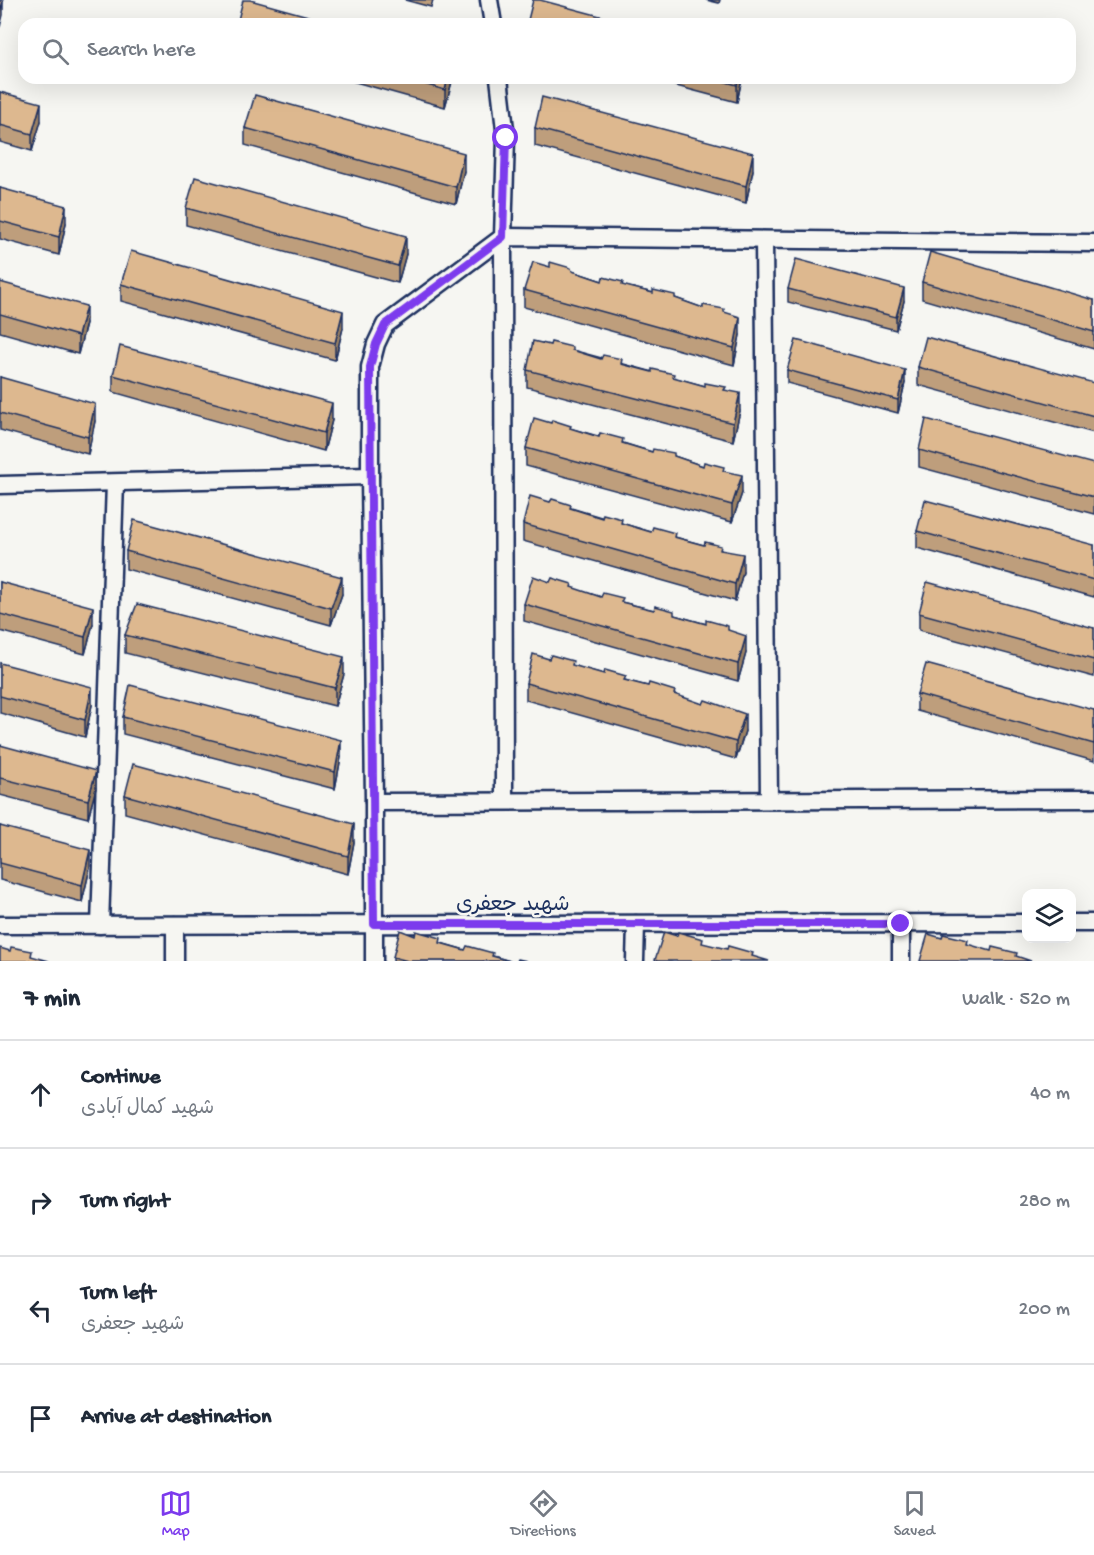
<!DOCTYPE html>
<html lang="en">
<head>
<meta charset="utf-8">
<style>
	body { margin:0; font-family:"Gochi Hand","Playpen Sans Arabic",sans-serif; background:#f2f2f3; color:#1f2937 }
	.controls { position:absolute; right:18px; bottom:18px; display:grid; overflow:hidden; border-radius:12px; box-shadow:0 6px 24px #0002 }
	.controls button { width:54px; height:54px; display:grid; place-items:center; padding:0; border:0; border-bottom:2px solid #e0e1e3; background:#fff; color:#1f2937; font:30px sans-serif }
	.stop { position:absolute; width:18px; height:18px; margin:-14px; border:4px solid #7c3aed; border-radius:50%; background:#fff }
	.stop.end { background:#7c3aed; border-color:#fff; box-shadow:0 2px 6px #0008 }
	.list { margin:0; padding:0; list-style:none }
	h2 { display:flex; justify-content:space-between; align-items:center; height:78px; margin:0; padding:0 24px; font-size:26px }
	h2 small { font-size:20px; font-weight:400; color:#747a83 }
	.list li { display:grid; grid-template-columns:39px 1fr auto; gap:18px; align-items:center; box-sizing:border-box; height:108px; padding:0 24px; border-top:2px solid #e0e1e3 }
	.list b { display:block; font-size:22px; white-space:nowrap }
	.list p { margin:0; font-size:20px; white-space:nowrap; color:#747a83 }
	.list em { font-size:20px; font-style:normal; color:#747a83 }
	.icon { flex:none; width:33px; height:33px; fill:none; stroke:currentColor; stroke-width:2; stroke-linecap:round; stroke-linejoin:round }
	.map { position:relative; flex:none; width:1094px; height:961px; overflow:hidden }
	.search { position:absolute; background:#fff; box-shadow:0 6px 24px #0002; left:18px; right:18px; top:18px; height:66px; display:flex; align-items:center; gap:15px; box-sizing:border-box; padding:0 21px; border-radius:18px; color:#747a83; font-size:22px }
	.sheet { height:510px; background:#fff }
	nav { display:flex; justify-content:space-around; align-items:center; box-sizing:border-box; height:84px; border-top:2px solid #e0e1e3; background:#fff; font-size:16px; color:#747a83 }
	nav a { display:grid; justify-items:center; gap:3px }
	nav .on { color:#7c3aed }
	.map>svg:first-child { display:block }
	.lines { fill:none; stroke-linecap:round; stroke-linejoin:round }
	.minor-casing { stroke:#1b2f5e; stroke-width:21 }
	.minor { stroke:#f6f6f2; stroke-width:16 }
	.wall { fill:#be9e7b; stroke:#1b2f5e; stroke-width:1.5 }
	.shaded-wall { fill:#9b8164; stroke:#1b2f5e; stroke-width:1.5 }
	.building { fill:#ddb88f; stroke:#1b2f5e; stroke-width:1.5 }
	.route { stroke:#7c3aed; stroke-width:8 }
	.labels { text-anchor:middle; stroke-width:5; stroke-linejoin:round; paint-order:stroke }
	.street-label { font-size:22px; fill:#1b2f5e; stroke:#f6f6f2 }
</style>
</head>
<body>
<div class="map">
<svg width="1094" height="961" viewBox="0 0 1094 961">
	<rect width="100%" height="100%" fill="#f6f6f2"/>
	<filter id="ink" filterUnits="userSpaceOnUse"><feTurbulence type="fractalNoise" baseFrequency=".0167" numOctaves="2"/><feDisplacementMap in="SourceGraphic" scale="12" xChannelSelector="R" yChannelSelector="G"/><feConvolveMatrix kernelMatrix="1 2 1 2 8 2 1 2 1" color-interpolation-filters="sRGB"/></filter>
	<g filter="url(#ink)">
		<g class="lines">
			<g class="minor-casing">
				<g id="minor">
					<path d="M489,0L493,24"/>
					<path d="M764,240L769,800"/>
					<path d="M0,485L370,476"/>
					<path d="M504,801L503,237L1094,243"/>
					<path d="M374,802L370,476V367L376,344L385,325L503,237L506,138L499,78"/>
					<path d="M1072,923H1094"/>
					<path d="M0,925L1026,923"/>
					<path d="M100,925L115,483"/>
					<path d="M175,925V961"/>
					<path d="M374,961V802L1094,799"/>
					<path d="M635,961L636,924"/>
					<path d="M901,961V923"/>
				</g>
			</g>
			<use href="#minor" class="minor"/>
		</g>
		<g class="wall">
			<path d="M405,0H433L431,7Z"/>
			<path d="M706,0H720L719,3Z"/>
			<path d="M341,78H453L445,107Z"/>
			<path d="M646,78H742L737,102Z"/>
			<path d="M0,92L41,121L32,151L0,142Z"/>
			<path d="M245,128L464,171L456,204L245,145Z"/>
			<path d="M535,128L753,170L746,203L535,146Z"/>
			<path d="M0,188L66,223L59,255L0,239Z"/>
			<path d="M186,208L406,254L398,283L186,225Z"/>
			<path d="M572,271L602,281L675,298L703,308L724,312L740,335L734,365L524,307V290Z"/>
			<path d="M0,282L86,323L78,354L0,332Z"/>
			<path d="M922,282L1094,300V349L922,299Z"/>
			<path d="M121,284L343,328L335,360L121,301Z"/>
			<path d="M788,289L904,301L896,330L788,302Z"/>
			<path d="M550,345L572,350L705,386L726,391L740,411L733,441L527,387V370Z"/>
			<path d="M918,367L1094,383V433L918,385Z"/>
			<path d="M787,370L905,383L898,413L787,383Z"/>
			<path d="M113,375L332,420L324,451L113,392Z"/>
			<path d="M0,377L95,421L88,454L0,430Z"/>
			<path d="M551,423L623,443L652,452L674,456L703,466L724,471L742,493L732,522L526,466V448Z"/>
			<path d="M919,450L1094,464V514L919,467Z"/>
			<path d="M571,508L651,532L675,537L721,550L743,572L735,601L523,541V524Z"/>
			<path d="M917,531L1094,545V597L917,548Z"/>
			<path d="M126,551L342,594L331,625L126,569Z"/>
			<path d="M0,582L93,624L85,654L0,631Z"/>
			<path d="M550,582L601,597L674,615L728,630L746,653L738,681L524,621V604Z"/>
			<path d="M919,613L1094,628V677L919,630Z"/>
			<path d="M125,635L344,674L335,706L125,653Z"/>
			<path d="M549,659L675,694L745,731L736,759L526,700V683Z"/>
			<path d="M0,663L92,705L85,737L0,713Z"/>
			<path d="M917,694L1094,710V761L917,711Z"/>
			<path d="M123,717L341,757L335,789L123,734Z"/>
			<path d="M0,745L96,788L88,818L0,795Z"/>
			<path d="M125,795L354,842L348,874L125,813Z"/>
			<path d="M0,826L90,868L82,902L0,880Z"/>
			<path d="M441,943L465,950L493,956L510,961H393V957Z"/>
		</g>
		<g class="shaded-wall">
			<path d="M3,1V15L0,27V13Z"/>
			<path d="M448,78H453L445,107V90Z"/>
			<path d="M738,78H742L737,102V85Z"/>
			<path d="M41,103V121L32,151V134Z"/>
			<path d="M464,153V171L456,204V187Z"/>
			<path d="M753,153V170L746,203V186Z"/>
			<path d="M66,206V223L59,255V237Z"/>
			<path d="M406,236V254L398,283V266Z"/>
			<path d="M904,288V301L896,330V317Z"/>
			<path d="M86,306V323L78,354V336Z"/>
			<path d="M343,311V328L335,360V343Z"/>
			<path d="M740,317V335L734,365V348Z"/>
			<path d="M905,370V383L898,413V400Z"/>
			<path d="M740,393V411L733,441V423Z"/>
			<path d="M332,403V420L324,451V433Z"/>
			<path d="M95,404V421L88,454V437Z"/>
			<path d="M742,475V493L732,522V505Z"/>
			<path d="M743,554V572L735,601V584Z"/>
			<path d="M342,577V594L331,625V608Z"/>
			<path d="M93,607V624L85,654V637Z"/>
			<path d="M746,636V653L738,681V664Z"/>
			<path d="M344,657V674L335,706V688Z"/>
			<path d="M92,687V705L85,737V720Z"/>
			<path d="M745,714V731L736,759V742Z"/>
			<path d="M341,740V757L335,789V772Z"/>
			<path d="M96,771V788L88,818V800Z"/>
			<path d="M354,824V842L348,874V856Z"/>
			<path d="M90,850V868L82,902V885Z"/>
		</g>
		<g class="building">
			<path d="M0,0L3,1L0,13Z"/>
			<path d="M243,0H250L337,24H237Z"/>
			<path d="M533,0H540L630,24H527Z"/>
			<path d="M403,78H448L445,90Z"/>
			<path d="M712,78H738L737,85Z"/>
			<path d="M0,92L41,103L32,134L0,125Z"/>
			<path d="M255,95L464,153L456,187L245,128Z"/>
			<path d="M542,97L753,153L746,186L535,128Z"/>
			<path d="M195,177L406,236L398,266L186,208Z"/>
			<path d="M0,188L66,206L59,237L0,221Z"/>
			<path d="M131,251L343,311L335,343L121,284Z"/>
			<path d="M930,252L1094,300V332L922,282Z"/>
			<path d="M796,259L904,288L896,317L788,289Z"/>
			<path d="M533,262L550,267V262L571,268L572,271L602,281L603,277L623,282L622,285L653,293V290L675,295V298L703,308V305L724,309V312L740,317L734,348L524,290Z"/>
			<path d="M0,282L86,306L78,336L0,314Z"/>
			<path d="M926,337L1094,383V416L918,367Z"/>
			<path d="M796,340L905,370L898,400L787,370Z"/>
			<path d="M533,341L550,345L551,342L572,347V350L601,359L603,355L622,359L621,364L652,372V369L674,374L673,377L705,386V383L726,387L724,390L740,393L733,423L527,370Z"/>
			<path d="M120,346L332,403L324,433L113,375Z"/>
			<path d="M0,377L95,404L88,437L0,413Z"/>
			<path d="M534,418L551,423L552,420L571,426L570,428L599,437L600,433L623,439L622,443L652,452L653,449L674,453V456L703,466L704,462L724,467L723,471L742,475L732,505L526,448Z"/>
			<path d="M926,419L1094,464V497L919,450Z"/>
			<path d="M530,496L550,502L552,499L571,505L570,508L602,518L603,514L622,519L621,523L651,532L653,527L675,533L674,537L704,545L705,542L721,546L720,550L743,554L735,584L523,524Z"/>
			<path d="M925,500L1094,545V580L917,531Z"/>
			<path d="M134,520L342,577L331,608L126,551Z"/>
			<path d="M533,576L550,582L552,578L572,584L571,587L601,597L603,593L623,598L621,602L654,610L655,606L674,611V615L706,624V620L728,626V630L746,636L738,664L524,604Z"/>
			<path d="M0,582L93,607L85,637L0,614Z"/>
			<path d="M927,582L1094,628V660L919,613Z"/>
			<path d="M137,604L344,657L335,688L125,635Z"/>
			<path d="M533,654L549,659L551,655L573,661L572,665L604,674L605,670L626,676L624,680L648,686L649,683L675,691L674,694L703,704L705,700L745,714L736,742L526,683Z"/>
			<path d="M0,663L92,687L85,720L0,696Z"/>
			<path d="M926,664L1094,710V744L917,694Z"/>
			<path d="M130,685L341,740L335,772L123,717Z"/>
			<path d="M0,745L96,771L88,800L0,778Z"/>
			<path d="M133,764L354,824L348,856L125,795Z"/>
			<path d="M0,826L90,850L82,885L0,863Z"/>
			<path d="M400,930L415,936L416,931L441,938L440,943L465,950L467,946L493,953L492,956L510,961H408L393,957Z"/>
			<path d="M664,932L677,936L678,932L703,939L702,943L727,949L728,946L753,953L752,956L769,961H658L655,960Z"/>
			<path d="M928,934L942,938L943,934L968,940L967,944L991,951L992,947L1017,953L1016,956L1031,961H920Z"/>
			<path d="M11,947L32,951L31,956L49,961H0V948L10,951Z"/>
			<path d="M518,959L527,961H517Z"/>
		</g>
	</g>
	<g class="lines" filter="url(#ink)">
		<path class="route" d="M506,138L503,237L385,325L376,344L370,367L374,924H901"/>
	</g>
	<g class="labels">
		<g class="street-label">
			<text x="513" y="910">شهید جعفری</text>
		</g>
	</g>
</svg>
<div class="controls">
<button><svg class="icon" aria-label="layers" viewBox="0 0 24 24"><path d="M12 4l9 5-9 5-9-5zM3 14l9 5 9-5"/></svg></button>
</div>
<div class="stop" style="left:506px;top:138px"></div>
<div class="stop end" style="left:901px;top:924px"></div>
<div class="search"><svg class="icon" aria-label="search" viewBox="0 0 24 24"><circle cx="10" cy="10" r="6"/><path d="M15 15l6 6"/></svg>Search here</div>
</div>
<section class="sheet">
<h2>7 min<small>Walk · 520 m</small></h2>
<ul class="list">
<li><svg class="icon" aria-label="ahead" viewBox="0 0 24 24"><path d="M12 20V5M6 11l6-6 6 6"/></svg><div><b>Continue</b><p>شهید کمال آبادی</p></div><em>40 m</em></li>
<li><svg class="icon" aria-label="right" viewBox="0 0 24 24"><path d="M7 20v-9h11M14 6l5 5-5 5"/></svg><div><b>Turn right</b></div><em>280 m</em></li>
<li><svg class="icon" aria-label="left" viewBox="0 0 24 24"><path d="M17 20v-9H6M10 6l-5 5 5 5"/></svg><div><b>Turn left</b><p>شهید جعفری</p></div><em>200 m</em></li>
<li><svg class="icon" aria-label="arrive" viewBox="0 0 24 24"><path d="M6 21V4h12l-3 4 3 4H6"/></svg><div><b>Arrive at destination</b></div></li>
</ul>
</section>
<nav>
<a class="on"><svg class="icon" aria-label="map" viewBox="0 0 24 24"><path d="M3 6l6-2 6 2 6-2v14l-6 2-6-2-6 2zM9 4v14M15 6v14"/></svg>Map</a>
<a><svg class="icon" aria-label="directions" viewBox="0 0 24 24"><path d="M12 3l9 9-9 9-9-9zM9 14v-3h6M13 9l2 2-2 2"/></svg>Directions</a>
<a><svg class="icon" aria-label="saved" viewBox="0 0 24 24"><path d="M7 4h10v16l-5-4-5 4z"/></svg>Saved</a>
</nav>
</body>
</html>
